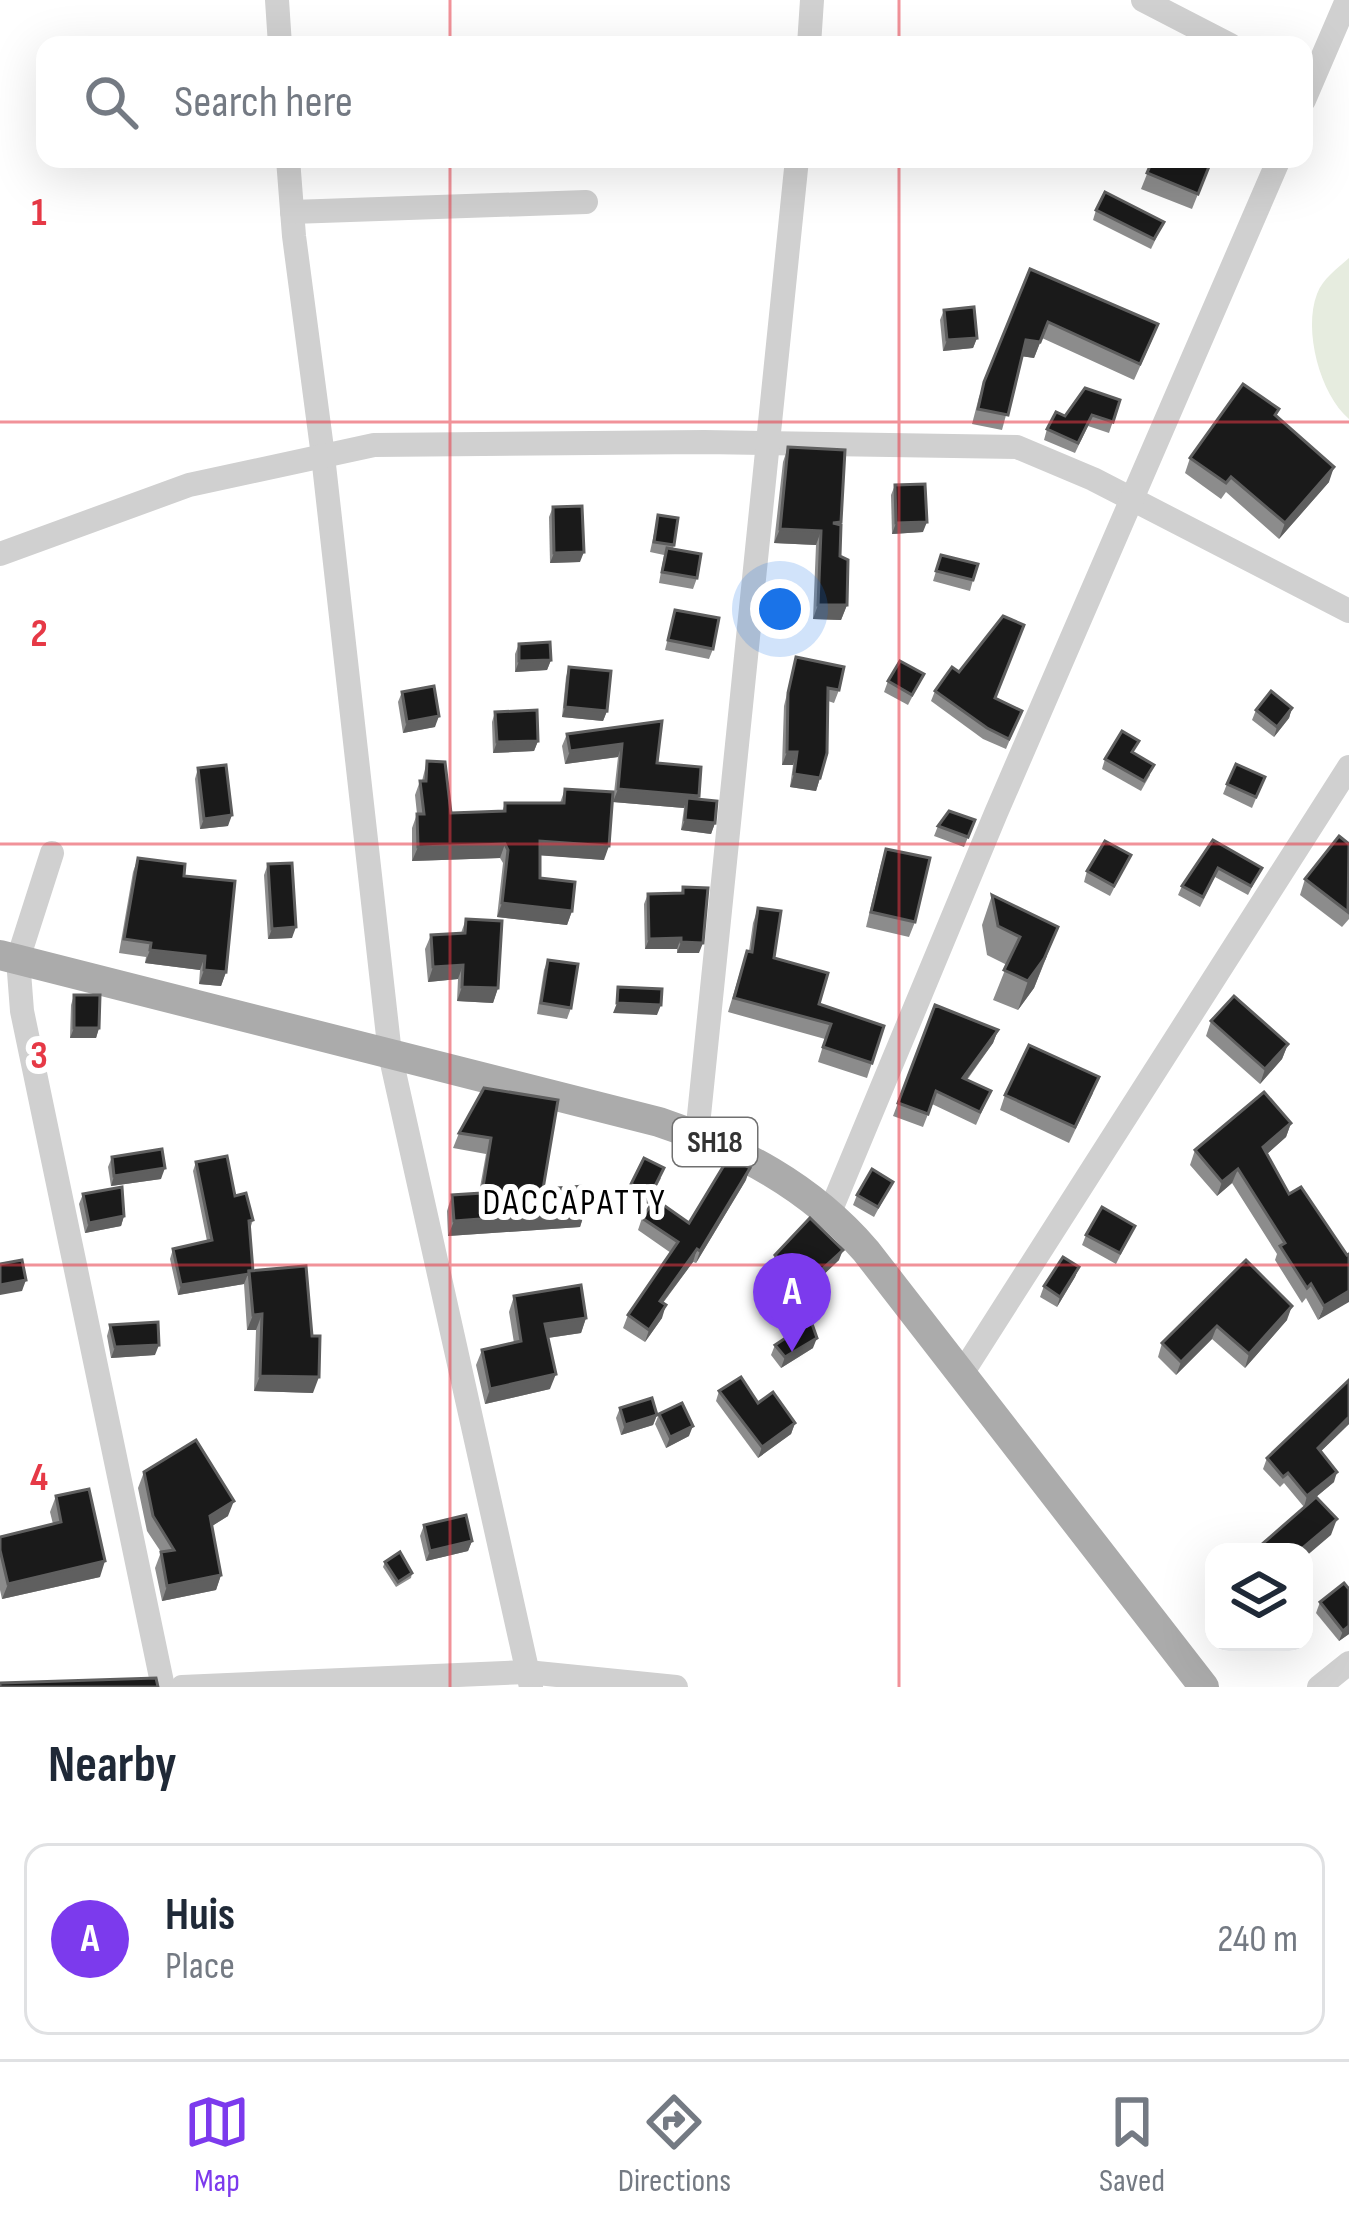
<!DOCTYPE html>
<html lang="en">
<head>
<meta charset="utf-8">
<style>
	body { margin:0; font-family:"Sofia Sans Condensed",sans-serif; background:#f6f6f7; color:#1f2937 }
	.controls { position:absolute; right:36px; bottom:36px; display:grid; overflow:hidden; border-radius:24px; box-shadow:0 12px 48px #0002 }
	.controls button { width:108px; height:108px; display:grid; place-items:center; padding:0; border:0; border-bottom:3px solid #e0e1e3; background:#fff; color:#1f2937; font:60px sans-serif }
	.you { position:absolute; left:780px; top:609px; width:42px; height:42px; margin:-30px; border:9px solid #fff; border-radius:50%; background:#1a73e8; box-shadow:0 0 0 18px #1a73e833 }
	.badge { display:grid; place-items:center; width:78px; height:78px; border-radius:50%; background:#7c3aed; color:#fff; font-size:39px; font-weight:700 }
	.pin { position:absolute; translate:-50% -99px; filter:drop-shadow(0 3px 6px #0008) }
	.pin::after { content:''; position:absolute; top:63px; width:42px; height:36px; background:inherit; clip-path:polygon(0 0,100% 0,50% 100%) }
	.list { margin:0; padding:0; list-style:none }
	h2 { display:flex; justify-content:space-between; align-items:center; height:156px; margin:0; padding:0 48px; font-size:51px }
	h2 small { font-size:39px; font-weight:400; color:#747a83 }
	.list li { display:grid; grid-template-columns:78px 1fr auto; gap:36px; align-items:center; box-sizing:border-box; height:192px; margin:0 24px 24px; padding:0 24px; border:3px solid #e0e1e3; border-radius:24px }
	.list b { display:block; font-size:45px; white-space:nowrap }
	.list p { margin:0; font-size:39px; white-space:nowrap; color:#747a83 }
	.list em { font-size:39px; font-style:normal; color:#747a83 }
	.icon { flex:none; width:66px; height:66px; fill:none; stroke:currentColor; stroke-width:2; stroke-linecap:round; stroke-linejoin:round }
	.map { position:relative; flex:none; width:1349px; height:1687px; overflow:hidden }
	.search { position:absolute; background:#fff; box-shadow:0 12px 48px #0002; left:36px; right:36px; top:36px; height:132px; display:flex; align-items:center; gap:30px; box-sizing:border-box; padding:0 42px; border-radius:24px; color:#747a83; font-size:45px }
	.sheet { height:372px; background:#fff }
	nav { display:flex; justify-content:space-around; align-items:center; box-sizing:border-box; height:168px; border-top:3px solid #e0e1e3; background:#fff; font-size:33px; color:#747a83 }
	nav a { display:grid; justify-items:center; gap:6px }
	nav .on { color:#7c3aed }
	.map>svg:first-child { display:block }
	.garden { fill:#e6ecdf }
	.lines { fill:none; stroke-linecap:round; stroke-linejoin:round }
	.minor { stroke:#d0d0d0; stroke-width:24 }
	.major { stroke:#ababab; stroke-width:30 }
	.wall { fill:#8c8c8c }
	.shaded-wall { fill:#5f5f5f }
	.building { fill:#1a1a1a; stroke:#5f5f5f; stroke-width:3 }
	.grid { fill:none; stroke:#e63946; stroke-width:3; stroke-opacity:0.55 }
	.labels { text-anchor:middle; stroke-width:12; stroke-linejoin:round; paint-order:stroke }
	.shield { fill:#fff; stroke:#707070; stroke-width:3 }
	.shield-label { font-size:30px; font-weight:bold; fill:#333 }
	.neighbourhood-label { font-size:36px; letter-spacing:3px; fill:#000; stroke:#fff }
	.grid-label { font-size:39px; text-anchor:middle; font-weight:bold; fill:#e63946; stroke:#fff; stroke-width:12; stroke-linejoin:round; paint-order:stroke }
</style>
</head>
<body>
<div class="map">
<svg width="1349" height="1687" viewBox="0 0 1349 1687">
	<rect width="100%" height="100%" fill="#fff"/>
	<path class="garden" d="M1349,258V419C1320,394 1303,330 1317,294C1323,278 1337,269 1349,258Z"/>
	<g class="lines">
		<g class="minor">
			<path d="M277,0L280,45"/>
			<path d="M1143,0L1230,45"/>
			<path d="M809,45L812,0"/>
			<path d="M1304,100L1347,0"/>
			<path d="M288,159L294,236L323,456L390,1054L531,1687"/>
			<path d="M292,212L586,202"/>
			<path d="M0,554L189,485L374,445L704,442L1017,447L1093,479L1349,611"/>
			<path d="M52,853L18,959L22,1011L163,1687"/>
			<path d="M697,1135L797,159"/>
			<path d="M830,1212L996,813L1279,159"/>
			<path d="M961,1375L1349,767"/>
			<path d="M182,1687L527,1672L676,1687"/>
			<path d="M1319,1687L1349,1663"/>
		</g>
		<path class="major" d="M0,955L659,1122C739,1149 810,1186 866,1251L1204,1687"/>
	</g>
	<g class="wall">
		<path d="M1153,159H1212L1192,209L1141,189Z"/>
		<path d="M1096,210L1164,222L1151,249L1093,220Z"/>
		<path d="M1030,269L1158,324L1152,340L1134,380L1042,338L1034,358L1022,356L1002,430L972,424L979,397Z"/>
		<path d="M944,310L977,338L973,348L943,351L940,320Z"/>
		<path d="M1120,400L1109,433L1088,426L1075,453L1044,440L1047,429L1065,416Z"/>
		<path d="M1279,409L1276,417L1329,482L1279,539L1226,492L1221,499L1185,473L1190,458Z"/>
		<path d="M788,447L841,522L840,556L847,605L841,620L813,619L816,545L774,543L783,462Z"/>
		<path d="M895,485L923,532L892,534L891,495Z"/>
		<path d="M553,507L580,562L550,563L549,517Z"/>
		<path d="M658,515L674,545L673,549L697,578L693,589L659,583L664,555L650,552Z"/>
		<path d="M941,555L973,580L970,591L933,581Z"/>
		<path d="M675,610L713,649L709,659L665,650Z"/>
		<path d="M519,644L551,660L547,670L515,672V654Z"/>
		<path d="M796,657L839,690L834,703L828,701L820,778L816,791L790,787L793,765H782L784,706Z"/>
		<path d="M569,667L607,711L603,721L562,717L566,677Z"/>
		<path d="M924,674L908,705L884,692L888,681Z"/>
		<path d="M935,691L995,698L1022,711L1006,749L983,739L931,701Z"/>
		<path d="M402,692L435,727L403,733L398,702Z"/>
		<path d="M1292,708L1289,718L1274,737L1252,720L1256,710Z"/>
		<path d="M495,712L538,741L534,751L493,753L492,722Z"/>
		<path d="M662,721L657,763L699,796L698,799L715,823L711,834L681,830L684,808L613,802L618,757L565,764L562,746L567,734Z"/>
		<path d="M1134,753L1150,775L1141,791L1102,769L1105,759Z"/>
		<path d="M427,761L451,813L502,812L505,803H560L565,789L604,860L540,855V878L572,911L567,925L497,917L503,863L500,858L412,861V828L417,814L415,795L420,781H422Z"/>
		<path d="M198,768L228,826L200,829L195,779Z"/>
		<path d="M1265,777L1252,808L1223,794L1227,784Z"/>
		<path d="M975,820L964,847L934,836L938,826Z"/>
		<path d="M1213,840L1262,868L1248,895L1215,877L1200,907L1178,895L1182,886Z"/>
		<path d="M1349,844V919L1342,927L1300,895L1305,879Z"/>
		<path d="M886,849L915,922L909,937L866,927L881,864Z"/>
		<path d="M1131,855L1110,896L1084,882L1087,871Z"/>
		<path d="M138,858L184,876L226,972L221,986L199,984L200,970L145,963L146,957L119,953L133,872Z"/>
		<path d="M268,864L292,938L268,939L264,875Z"/>
		<path d="M683,887L699,953H677V949H645L644,904L648,894L681,893Z"/>
		<path d="M992,895L1047,956L1034,988L1018,1010L993,1000L1007,965L987,955L982,925Z"/>
		<path d="M758,908L774,958L819,1004L884,1026L867,1078L818,1062L825,1039L728,1012L742,966L747,951H749L753,923Z"/>
		<path d="M466,919L498,988L493,1003L457,1001L458,979L428,982L425,949L431,935L461,933Z"/>
		<path d="M548,960L571,1008L567,1019L537,1014L544,970Z"/>
		<path d="M74,995L99,1028L96,1038H70L71,1005Z"/>
		<path d="M935,1005L998,1030L993,1043L967,1080L991,1091L976,1125L932,1104L923,1127L893,1116Z"/>
		<path d="M1211,1021L1288,1044L1282,1059L1260,1084L1206,1036Z"/>
		<path d="M484,1088L543,1189L585,1211L580,1227L448,1236L447,1211L452,1195L479,1193L486,1154L453,1148L459,1133Z"/>
		<path d="M1093,1093L1069,1143L1000,1110L1005,1095Z"/>
		<path d="M1291,1123L1286,1137L1267,1154L1289,1194L1347,1255L1318,1320L1306,1298L1302,1303L1275,1260L1277,1254L1232,1183L1217,1196L1190,1165L1195,1150Z"/>
		<path d="M112,1157L161,1179L111,1186L108,1167Z"/>
		<path d="M196,1162L235,1196L253,1220L250,1229L253,1271L313,1393L254,1391L256,1330H247L244,1284L178,1295L170,1259L173,1249L207,1241L193,1171Z"/>
		<path d="M661,1178L648,1204L627,1194L631,1184Z"/>
		<path d="M746,1180L696,1263L693,1262L663,1303L662,1318L645,1342L623,1328L628,1315L671,1253L638,1230L642,1218L689,1223Z"/>
		<path d="M893,1182L874,1217L853,1205L857,1195Z"/>
		<path d="M83,1194L124,1216L121,1226L85,1233L79,1204Z"/>
		<path d="M1135,1226L1116,1264L1082,1245L1086,1235Z"/>
		<path d="M775,1255L839,1260L800,1297L771,1266Z"/>
		<path d="M1246,1260L1287,1320L1245,1368L1212,1339L1176,1375L1158,1357L1162,1343Z"/>
		<path d="M1079,1267L1075,1277L1057,1307L1040,1297L1044,1286Z"/>
		<path d="M514,1296L586,1318L581,1333L548,1338L550,1389L485,1404L476,1365L482,1350L514,1343L509,1312Z"/>
		<path d="M110,1325L155,1355L111,1358L107,1336Z"/>
		<path d="M775,1345L813,1348L781,1368L771,1355Z"/>
		<path d="M1349,1380V1424L1321,1451L1334,1482L1304,1507L1284,1483L1280,1487L1263,1469L1267,1458Z"/>
		<path d="M719,1391L758,1403L795,1423L791,1434L758,1458L716,1401Z"/>
		<path d="M620,1408L657,1415L653,1425L621,1435L616,1418Z"/>
		<path d="M659,1414L689,1436L666,1448L655,1424Z"/>
		<path d="M144,1472L228,1516L212,1526L221,1575L216,1590L162,1601L155,1568L161,1552L147,1531L138,1488Z"/>
		<path d="M56,1496L100,1577L2,1599L0,1590V1537L53,1524L50,1512Z"/>
		<path d="M424,1525L472,1541L468,1551L426,1561L420,1536Z"/>
		<path d="M385,1562L412,1573L411,1578L396,1587L383,1567Z"/>
		<path d="M1349,1589V1634L1339,1641L1316,1613L1320,1602Z"/>
	</g>
	<g class="shaded-wall">
		<path d="M1048,322L1034,358L1020,356L1026,340Z"/>
		<path d="M977,338L973,348L943,351L947,340Z"/>
		<path d="M1334,467L1329,482L1279,539L1285,523Z"/>
		<path d="M927,522L923,532L892,534L896,523Z"/>
		<path d="M780,529L821,531L816,545L774,543Z"/>
		<path d="M584,552L580,562L550,563L554,553Z"/>
		<path d="M818,605H847L841,620L813,619Z"/>
		<path d="M551,660L547,670L515,672L519,661Z"/>
		<path d="M565,707L607,711L603,721L562,717Z"/>
		<path d="M1292,708L1289,718L1274,737L1277,727Z"/>
		<path d="M439,716L435,727L403,733L407,722Z"/>
		<path d="M538,741L534,751L493,753L497,742Z"/>
		<path d="M622,744L618,757L565,764L570,751Z"/>
		<path d="M787,752H797L793,765H782Z"/>
		<path d="M794,774L820,778L816,791L790,787Z"/>
		<path d="M618,789L699,796L694,808L687,798L684,808L613,802Z"/>
		<path d="M232,815L228,826L200,829L204,819Z"/>
		<path d="M685,820L715,823L711,834L681,830Z"/>
		<path d="M540,841L609,846L604,860L535,855Z"/>
		<path d="M505,844L500,858L412,861L418,847Z"/>
		<path d="M502,903L572,911L567,925L497,917Z"/>
		<path d="M296,927L292,938L268,939L272,929Z"/>
		<path d="M1058,927L1034,988L1018,1010L1028,981Z"/>
		<path d="M681,938L677,949H645L649,939Z"/>
		<path d="M681,942L703,943L699,953H677Z"/>
		<path d="M150,950L205,956L200,970L145,963Z"/>
		<path d="M463,965L458,979L428,982L433,967Z"/>
		<path d="M204,970L226,972L221,986L199,984Z"/>
		<path d="M462,987L498,988L493,1003L457,1001Z"/>
		<path d="M617,1003L661,1005L657,1015L613,1013Z"/>
		<path d="M74,1028H99L96,1038H70Z"/>
		<path d="M998,1030L993,1043L958,1091L963,1078Z"/>
		<path d="M1288,1044L1282,1059L1260,1084L1265,1069Z"/>
		<path d="M1291,1123L1286,1137L1258,1162L1263,1147Z"/>
		<path d="M165,1168L161,1179L111,1186L114,1176Z"/>
		<path d="M750,1168L746,1180L696,1263L700,1251Z"/>
		<path d="M1238,1169L1232,1183L1217,1196L1222,1182Z"/>
		<path d="M585,1211L580,1227L448,1236L454,1221Z"/>
		<path d="M124,1216L121,1226L85,1233L89,1223Z"/>
		<path d="M697,1249L693,1262L655,1313L660,1301Z"/>
		<path d="M843,1250L839,1260L800,1297L804,1286Z"/>
		<path d="M1079,1267L1075,1277L1057,1307L1060,1297Z"/>
		<path d="M248,1274L244,1284L178,1295L181,1285Z"/>
		<path d="M26,1280L22,1291L0,1295V1285Z"/>
		<path d="M1349,1291V1302L1318,1320L1324,1306Z"/>
		<path d="M666,1305L662,1318L645,1342L649,1330Z"/>
		<path d="M1292,1306L1287,1320L1245,1368L1249,1354Z"/>
		<path d="M262,1314L256,1330H247L253,1315Z"/>
		<path d="M586,1318L581,1333L540,1339L545,1324Z"/>
		<path d="M1217,1326L1212,1339L1176,1375L1181,1362Z"/>
		<path d="M817,1338L813,1348L781,1368L785,1357Z"/>
		<path d="M159,1345L155,1355L111,1358L115,1347Z"/>
		<path d="M556,1374L550,1389L485,1404L490,1389Z"/>
		<path d="M260,1376L319,1377L313,1393L254,1391Z"/>
		<path d="M657,1415L653,1425L621,1435L625,1425Z"/>
		<path d="M1349,1417V1424L1314,1458L1318,1448Z"/>
		<path d="M795,1423L791,1434L758,1458L762,1447Z"/>
		<path d="M693,1426L689,1436L666,1448L670,1437Z"/>
		<path d="M1337,1472L1334,1482L1304,1507L1307,1496Z"/>
		<path d="M234,1501L228,1516L204,1531L210,1516Z"/>
		<path d="M1337,1519L1331,1535L1304,1558V1552H1298Z"/>
		<path d="M472,1541L468,1551L426,1561L430,1551Z"/>
		<path d="M105,1561L100,1577L2,1599L8,1584Z"/>
		<path d="M221,1575L216,1590L162,1601L167,1586Z"/>
		<path d="M1349,1626V1634L1339,1641L1343,1631Z"/>
	</g>
	<g class="building">
		<path d="M1153,159H1212L1198,194L1147,173Z"/>
		<path d="M1105,192L1164,222L1154,239L1096,210Z"/>
		<path d="M1030,269L1158,324L1140,364L1048,322L1040,342L1026,340L1008,415L978,409L984,382Z"/>
		<path d="M974,307L977,338L947,340L944,310Z"/>
		<path d="M1243,384L1279,409L1275,415L1334,467L1285,523L1231,477L1226,483L1190,458Z"/>
		<path d="M1085,388L1120,400L1113,422L1092,415L1078,443L1047,429L1056,412L1065,416Z"/>
		<path d="M788,447L845,450L841,522L833,523L841,525L840,556L848,560L847,605H818L821,531L780,529Z"/>
		<path d="M925,484L927,522L896,523L895,485Z"/>
		<path d="M582,506L584,552L554,553L553,507Z"/>
		<path d="M658,515L678,518L674,545L654,542Z"/>
		<path d="M667,548L701,554L697,578L662,572Z"/>
		<path d="M941,555L978,564L973,580L936,571Z"/>
		<path d="M675,610L719,618L713,649L668,640Z"/>
		<path d="M1003,616L1024,625L995,698L1022,711L1009,739L987,728L935,691L952,667L959,672Z"/>
		<path d="M550,642L551,660L519,661V644Z"/>
		<path d="M796,657L844,667L839,690L828,688L827,753L820,778L794,774L797,752H787L788,693Z"/>
		<path d="M900,661L924,674L912,695L888,681Z"/>
		<path d="M569,667L611,671L607,711L565,707Z"/>
		<path d="M434,686L439,716L407,722L402,692Z"/>
		<path d="M1271,691L1292,708L1277,727L1256,710Z"/>
		<path d="M537,710L538,741L497,742L495,712Z"/>
		<path d="M662,721L657,763L701,767L699,796L618,789L622,744L570,751L567,734Z"/>
		<path d="M1122,731L1139,741L1132,752L1154,765L1144,781L1105,759Z"/>
		<path d="M427,761L445,762L451,813L505,811V803H564L565,789L613,792L609,846L540,841V878L575,882L572,911L502,903L508,850L505,844L418,847L417,814H424L420,781H426Z"/>
		<path d="M1236,764L1265,777L1256,797L1227,784Z"/>
		<path d="M226,765L232,815L204,819L198,768Z"/>
		<path d="M687,798L717,801L715,823L685,820Z"/>
		<path d="M949,811L975,820L968,837L938,826Z"/>
		<path d="M1339,836L1349,844L1348,912L1305,879Z"/>
		<path d="M1213,840L1262,868L1251,886L1218,868L1203,897L1182,886Z"/>
		<path d="M1105,841L1131,855L1114,886L1087,871Z"/>
		<path d="M886,849L930,858L915,922L871,912Z"/>
		<path d="M138,858L185,864L184,876L235,881L226,972L204,970L205,956L150,950L151,943L124,939Z"/>
		<path d="M292,863L296,927L272,929L268,864Z"/>
		<path d="M683,887L708,888L703,943L681,942V938L649,939L648,894L683,893Z"/>
		<path d="M992,895L1058,927L1044,959L1028,981L1004,970L1020,937L998,926Z"/>
		<path d="M758,908L781,911L774,958L828,973L819,1004L884,1026L872,1063L823,1047L831,1024L734,998L747,951L752,952Z"/>
		<path d="M466,919L502,921L498,988L462,987L463,965L433,967L431,935L465,933Z"/>
		<path d="M548,960L578,964L571,1008L541,1003Z"/>
		<path d="M618,987L662,989L661,1005L617,1003Z"/>
		<path d="M74,995H100L99,1028H74Z"/>
		<path d="M1234,996L1288,1044L1265,1069L1211,1021Z"/>
		<path d="M935,1005L998,1030L963,1078L991,1091L980,1112L936,1091L928,1114L898,1103Z"/>
		<path d="M1029,1045L1099,1077L1075,1127L1005,1095Z"/>
		<path d="M484,1088L558,1100L543,1189L583,1186L585,1211L454,1221L452,1195L482,1193L491,1138L459,1133Z"/>
		<path d="M1264,1092L1291,1123L1263,1147L1289,1194L1301,1187L1347,1255L1349,1254V1291L1324,1306L1311,1284L1307,1288L1280,1246L1285,1243L1238,1169L1222,1182L1195,1150Z"/>
		<path d="M162,1149L165,1168L114,1176L112,1157Z"/>
		<path d="M227,1156L235,1196L246,1193L253,1220L249,1221L253,1271H249V1274L181,1285L173,1249L212,1240L196,1162Z"/>
		<path d="M729,1157L750,1168L700,1251L697,1249L660,1301L666,1305L649,1330L628,1315L678,1242L642,1218L655,1199L689,1223Z"/>
		<path d="M644,1158L664,1168L651,1194L631,1184Z"/>
		<path d="M872,1169L893,1182L878,1207L857,1195Z"/>
		<path d="M122,1187L124,1216L89,1223L83,1194Z"/>
		<path d="M1102,1207L1135,1226L1120,1253L1086,1235Z"/>
		<path d="M810,1218L843,1250L804,1286L775,1255Z"/>
		<path d="M1063,1257L1079,1267L1060,1297L1044,1286Z"/>
		<path d="M22,1260L26,1280L0,1285V1264Z"/>
		<path d="M1246,1260L1292,1306L1249,1354L1217,1326L1181,1362L1162,1343Z"/>
		<path d="M306,1266L312,1336H320L319,1377L260,1376L262,1314L253,1315L249,1271Z"/>
		<path d="M581,1285L586,1318L545,1324L556,1374L490,1389L482,1350L521,1341L514,1296Z"/>
		<path d="M811,1321L817,1338L785,1357L775,1345Z"/>
		<path d="M158,1322L159,1345L115,1347L110,1325Z"/>
		<path d="M741,1377L758,1403L773,1392L795,1423L762,1447L719,1391Z"/>
		<path d="M1349,1380V1417L1318,1448L1337,1472L1307,1496L1288,1473L1283,1477L1267,1458Z"/>
		<path d="M652,1398L657,1415L625,1425L620,1408Z"/>
		<path d="M682,1403L693,1426L670,1437L659,1414Z"/>
		<path d="M196,1440L234,1501L210,1516L221,1575L167,1586L161,1552L174,1550L153,1516L144,1472Z"/>
		<path d="M89,1489L105,1561L8,1584L0,1550V1537L61,1522L56,1496Z"/>
		<path d="M1316,1497L1337,1519L1298,1552H1253Z"/>
		<path d="M466,1515L472,1541L430,1551L424,1525Z"/>
		<path d="M400,1552L412,1573L398,1582L385,1562Z"/>
		<path d="M1344,1583L1349,1589V1626L1343,1631L1320,1602Z"/>
		<path d="M156,1678L158,1687H0V1683Z"/>
	</g>
	<path class="grid" d="M450,0V45M899,0V45M450,159V1687M899,159V1687M0,422H1349M0,844H1349M0,1265H1349"/>
	<g class="labels">
		<rect class="shield" x="673" y="1118" width="84" height="48" rx="9"/>
		<g class="shield-label">
			<text x="715" y="1152">SH18</text>
		</g>
		<g class="neighbourhood-label">
			<text x="575" y="1214">DACCAPATTY</text>
		</g>
	</g>
	<g class="grid-label">
		<text x="39" y="225">1</text>
		<text x="39" y="646">2</text>
		<text x="39" y="1068">3</text>
		<text x="39" y="1490">4</text>
	</g>
</svg>
<div class="controls">
<button><svg class="icon" aria-label="layers" viewBox="0 0 24 24"><path d="M12 4l9 5-9 5-9-5zM3 14l9 5 9-5"/></svg></button>
</div>
<div class="you"></div>
<div class="pin badge" style="left:792px;top:1352px">A</div>
<div class="search"><svg class="icon" aria-label="search" viewBox="0 0 24 24"><circle cx="10" cy="10" r="6"/><path d="M15 15l6 6"/></svg>Search here</div>
</div>
<section class="sheet">
<h2>Nearby<small></small></h2>
<ul class="list">
<li><span class="badge">A</span><div><b>Huis</b><p>Place</p></div><em>240 m</em></li>
</ul>
</section>
<nav>
<a class="on"><svg class="icon" aria-label="map" viewBox="0 0 24 24"><path d="M3 6l6-2 6 2 6-2v14l-6 2-6-2-6 2zM9 4v14M15 6v14"/></svg>Map</a>
<a><svg class="icon" aria-label="directions" viewBox="0 0 24 24"><path d="M12 3l9 9-9 9-9-9zM9 14v-3h6M13 9l2 2-2 2"/></svg>Directions</a>
<a><svg class="icon" aria-label="saved" viewBox="0 0 24 24"><path d="M7 4h10v16l-5-4-5 4z"/></svg>Saved</a>
</nav>
</body>
</html>
